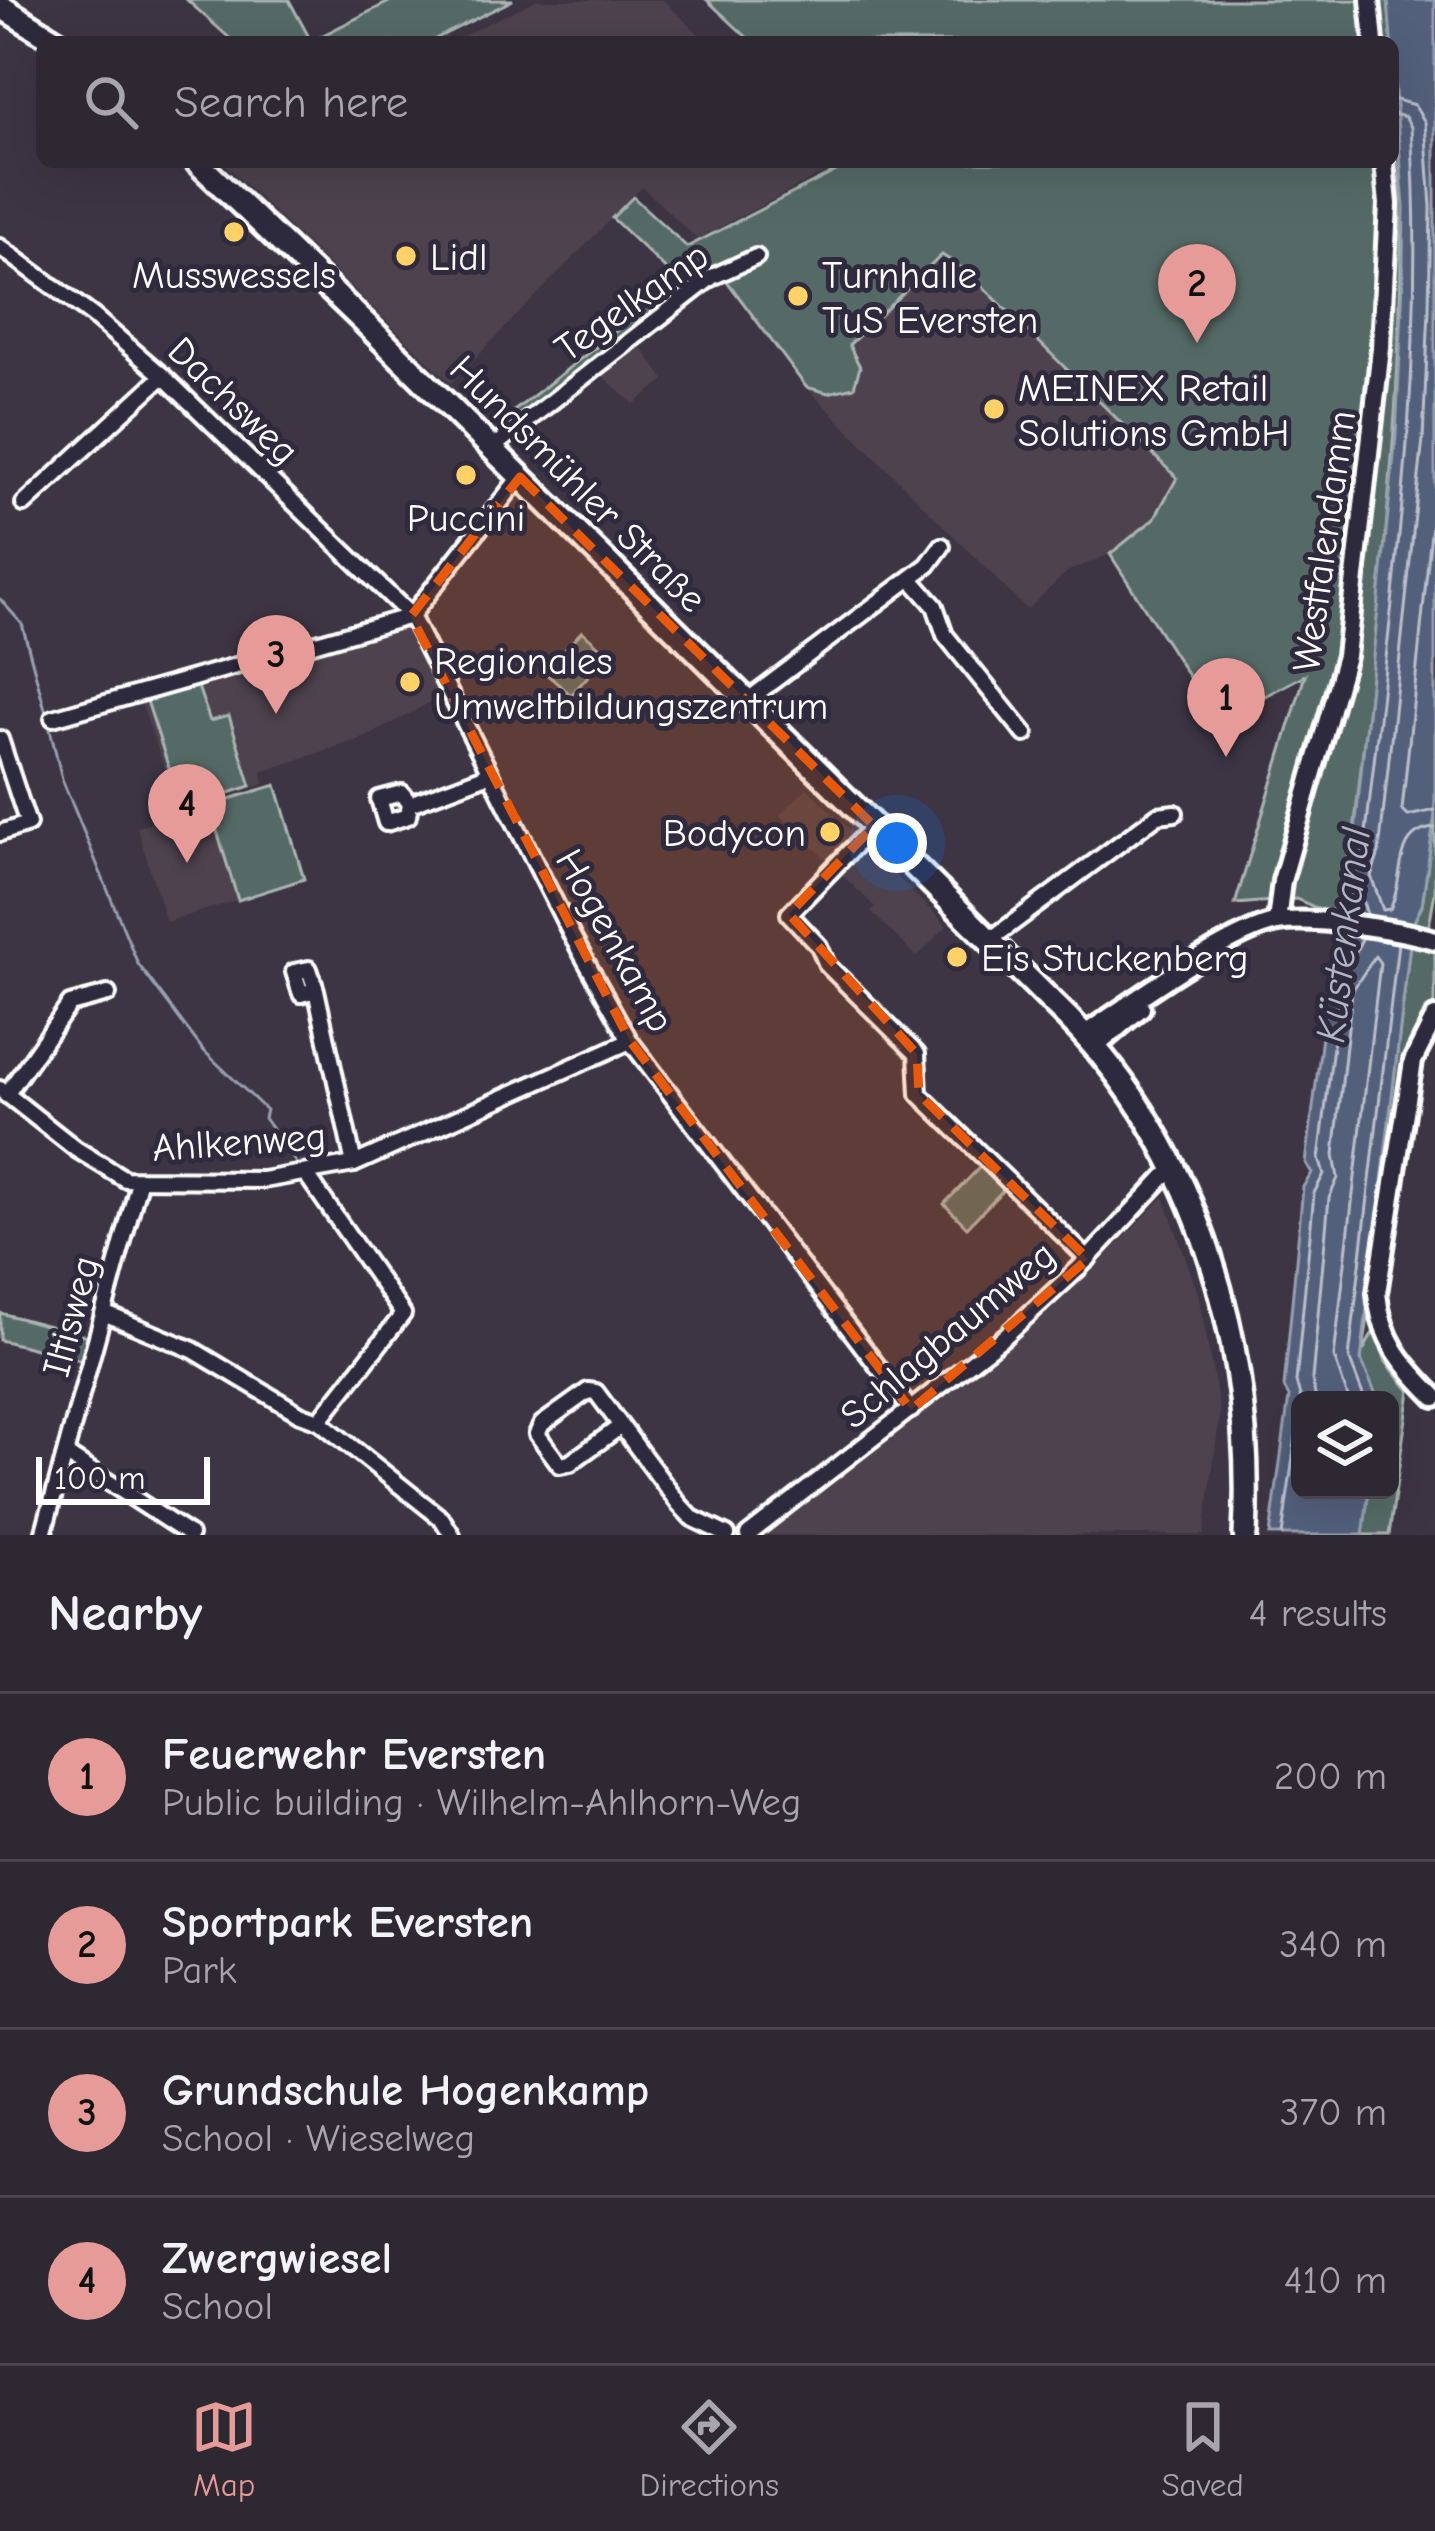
<!DOCTYPE html>
<html lang="en">
<head>
<meta charset="utf-8">
<style>
	body { margin:0; font-family:"Comic Neue",sans-serif; background:#36303b; color:#f1f3f6 }
	.controls { position:absolute; right:36px; bottom:36px; display:grid; overflow:hidden; border-radius:18px; box-shadow:0 12px 48px #0002 }
	.controls button { width:108px; height:108px; display:grid; place-items:center; padding:0; border:0; border-bottom:3px solid #49444e; background:#2e2833; color:#f1f3f6; font:60px sans-serif }
	.scale { position:absolute; left:36px; bottom:30px; width:174px; box-sizing:border-box; padding-left:12px; border:6px solid #fff; border-top:0; font-size:33px; line-height:42px; white-space:nowrap; color:#fff; -webkit-text-stroke:9px #2f2a3d; paint-order:stroke }
	.you { position:absolute; left:897px; top:843px; width:42px; height:42px; margin:-30px; border:9px solid #fff; border-radius:50%; background:#1a73e8; box-shadow:0 0 0 18px #1a73e833 }
	.badge { display:grid; place-items:center; width:78px; height:78px; border-radius:50%; background:#e69b98; color:#111; font-size:39px; font-weight:700 }
	.pin { position:absolute; translate:-50% -99px; filter:drop-shadow(0 3px 6px #0008) }
	.pin::after { content:''; position:absolute; top:63px; width:42px; height:36px; background:inherit; clip-path:polygon(0 0,100% 0,50% 100%) }
	.list { margin:0; padding:0; list-style:none }
	h2 { display:flex; justify-content:space-between; align-items:center; height:156px; margin:0; padding:0 48px; font-size:51px }
	h2 small { font-size:39px; font-weight:400; color:#a7a6ac }
	.list li { display:grid; grid-template-columns:78px 1fr auto; gap:36px; align-items:center; box-sizing:border-box; height:168px; padding:0 48px; border-top:3px solid #49444e }
	.list b { display:block; font-size:45px; white-space:nowrap }
	.list p { margin:0; font-size:39px; white-space:nowrap; color:#a7a6ac }
	.list em { font-size:39px; font-style:normal; color:#a7a6ac }
	.icon { flex:none; width:66px; height:66px; fill:none; stroke:currentColor; stroke-width:2; stroke-linecap:round; stroke-linejoin:round }
	.map { position:relative; flex:none; width:1435px; height:1535px; overflow:hidden }
	.search { position:absolute; background:#2e2833; box-shadow:0 12px 48px #0002; left:36px; right:36px; top:36px; height:132px; display:flex; align-items:center; gap:30px; box-sizing:border-box; padding:0 42px; border-radius:18px; color:#a7a6ac; font-size:45px }
	.sheet { height:828px; background:#2e2833 }
	nav { display:flex; justify-content:space-around; align-items:center; box-sizing:border-box; height:168px; border-top:3px solid #49444e; background:#2e2833; font-size:33px; color:#a7a6ac }
	nav a { display:grid; justify-items:center; gap:6px }
	nav .on { color:#e69b98 }
	.map>svg:first-child { display:block }
	.built { fill:#4e434d }
	.green { fill:#556b66; stroke:#aab5b2; stroke-width:3 }
	.water { fill:#52607b; stroke:#97a0b0; stroke-width:3 }
	.lines { fill:none; stroke-linecap:round; stroke-linejoin:round }
	.shore { stroke:#babfca; stroke-width:3 }
	.stream { stroke:#97a0b0; stroke-width:3 }
	.minor-casing { stroke:#fff; stroke-width:22 }
	.tertiary-casing { stroke:#fff; stroke-width:26 }
	.primary-casing { stroke:#fff; stroke-width:30 }
	.minor { stroke:#2f2a3d; stroke-width:14 }
	.tertiary { stroke:#2f2a3d; stroke-width:16 }
	.primary { stroke:#2f2a3d; stroke-width:21 }
	.marked { fill:#e8590c; fill-opacity:0.2; stroke:#e8590c; stroke-width:9; stroke-dasharray:24 15; stroke-linejoin:round }
	.poi-dot { fill:#ffd166; stroke:#2f2a3d; stroke-width:4.5 }
	.labels { text-anchor:middle; stroke-width:10; stroke-linejoin:round; paint-order:stroke }
	.poi-label { font-size:39px; fill:#fff; stroke:#2f2a3d; text-anchor:start }
	.street-label { font-size:39px; fill:#fff; stroke:#2f2a3d }
	.water-label { font-size:42px; font-style:italic; fill:#b1b7c4; stroke:#2f2a3d }
</style>
</head>
<body>
<div class="map">
<svg width="1435" height="1535" viewBox="0 0 1435 1535">
	<rect width="100%" height="100%" fill="#3d3544"/>
	<filter id="ink" filterUnits="userSpaceOnUse"><feTurbulence type="fractalNoise" baseFrequency=".00833" numOctaves="2"/><feDisplacementMap in="SourceGraphic" scale="24" xChannelSelector="R" yChannelSelector="G"/><feConvolveMatrix kernelMatrix="1 2 1 2 8 2 1 2 1" color-interpolation-filters="sRGB"/></filter>
	<g filter="url(#ink)">
		<g class="built">
			<path d="M536,0H663L707,42H429L444,34L452,41Z"/>
			<path d="M222,162H833L838,166L697,239L642,187L451,383Z"/>
			<path d="M941,255L969,273L1177,479L1154,519L1139,534L1110,554L1067,572L1027,610L806,387L828,393L848,346Z"/>
			<path d="M639,344L665,380L634,404L599,373Z"/>
			<path d="M411,616L449,692L369,736L262,772L264,784L180,811L137,692Z"/>
			<path d="M807,788L947,926L917,957L871,912L875,907L780,815Z"/>
			<path d="M209,805L238,900L166,922L137,827Z"/>
			<path d="M1164,1197L1199,1296L1220,1413L1204,1535H759L897,1431L1097,1265Z"/>
		</g>
		<g class="green">
			<path d="M187,0H289L311,41L393,0H513L429,42H234Z"/>
			<path d="M707,0H1388L1392,42H752Z"/>
			<path d="M1393,52C1418,320 1380,585 1352,851L1341,873L1355,916L1321,910L1296,899L1235,904L1305,675L1217,721L1110,554L1154,519L1177,478L969,273L942,255L849,345L860,367L854,387L828,393L806,387L718,269L677,296L673,291L681,284L612,218L633,197L687,247L846,166L845,162H1393Z"/>
			<path d="M669,294L674,299L511,423L505,418L662,295Z"/>
			<path d="M582,631L608,654L571,695L544,672Z"/>
			<path d="M197,684L210,721L229,716L251,786L182,808L147,701Z"/>
			<path d="M276,785L304,879L238,900L209,805Z"/>
			<path d="M1435,814V892L1425,948L1435,952V1002L1418,1030L1407,1060L1363,1351L1375,1329L1386,1362L1410,1391L1389,1535H1363L1369,1490H1390V1400H1378L1361,1360L1412,926L1422,905Z"/>
			<path d="M982,1165L1005,1188L967,1227L944,1204Z"/>
			<path d="M0,1313L99,1339L92,1363L0,1340Z"/>
		</g>
		<path class="water" d="M1388,0H1435V814L1422,905L1412,926L1361,1360L1378,1400H1300V1490H1369L1363,1535H1270L1289,1397L1284,1387L1303,1187L1312,1173L1306,1163L1326,1005C1322,967 1351,955 1354,921C1355,906 1346,888 1341,873L1353,850L1396,436L1402,309L1404,208Z"/>
		<g class="lines">
			<g class="shore">
				<path d="M1393,99L1414,105L1425,122L1431,207L1429,309L1423,439L1379,853L1371,876L1383,910L1390,909C1406,880 1391,831 1435,828"/>
				<path d="M1435,495L1402,810L1408,816L1435,810"/>
				<path d="M1367,915L1355,875L1364,851C1390,611 1427,369 1411,127L1405,117L1393,114"/>
				<path d="M1301,1400L1296,1382L1314,1193L1324,1174L1319,1159L1338,1006L1337,987L1363,937"/>
				<path d="M1316,1400L1312,1379L1329,1198L1338,1178L1334,1155L1352,991L1375,956L1380,963L1334,1357L1349,1400"/>
				<path d="M1365,1400L1349,1358L1398,943"/>
				<path d="M1282,1535L1300,1408"/>
			</g>
			<g class="stream">
				<path d="M0,599L22,624L46,713"/>
				<path d="M49,725L62,779L138,964L203,1050L266,1110L264,1118L296,1163"/>
			</g>
			<g class="minor-casing">
				<g id="minor">
					<path d="M0,247L93,316L163,376L411,616"/>
					<path d="M492,448L712,277L756,257"/>
					<path d="M520,477L411,616L573,938L630,1041L911,1410"/>
					<path d="M24,504L163,376"/>
					<path d="M911,579L935,606L945,635L1025,734"/>
					<path d="M748,700L928,565L942,546"/>
					<path d="M53,718L411,616"/>
					<path d="M0,739L28,824L0,833"/>
					<path d="M410,804L408,816L386,823L379,799L402,793L410,804L490,774"/>
					<path d="M874,826L789,914L819,946L827,965L917,1054L919,1094L1088,1259"/>
					<path d="M990,940L1158,815L1175,813"/>
					<path d="M316,990L309,969L294,972L301,994L316,990L354,1164"/>
					<path d="M0,1089L76,1149L125,1179L263,1180L354,1164L630,1041"/>
					<path d="M6,1095L70,1004L108,994"/>
					<path d="M306,1174L403,1314L319,1421"/>
					<path d="M106,1314L193,1350L300,1414L319,1421L442,1519L452,1535"/>
					<path d="M621,1426L570,1463L560,1465L537,1434L542,1424L588,1391L596,1392L679,1504L692,1518L727,1535"/>
					<path d="M67,1455L190,1535"/>
					<path d="M43,1535L139,1182"/>
					<path d="M748,1535L1005,1336L1078,1269L1164,1177L1175,1171"/>
				</g>
			</g>
			<g class="tertiary-casing">
				<g id="tertiary">
					<path d="M1370,0L1374,42"/>
					<path d="M1277,922L1282,881L1346,656L1381,348L1388,204L1384,162"/>
					<path d="M1435,1017L1413,1061L1377,1293C1381,1340 1402,1364 1435,1397"/>
					<path d="M1085,1034C1129,1005 1229,931 1278,922C1312,916 1400,930 1435,940"/>
					<path d="M1095,1047L1141,1008"/>
				</g>
			</g>
			<g class="primary-casing">
				<g id="primary">
					<path d="M0,6L58,42"/>
					<path d="M197,162L367,325L1068,1018C1201,1153 1255,1349 1245,1535"/>
				</g>
			</g>
			<use href="#minor" class="minor"/>
			<use href="#tertiary" class="tertiary"/>
			<use href="#primary" class="primary"/>
		</g>
	</g>
	<path class="marked" d="M520,477L874,826L789,914L917,1054L919,1094L1088,1259L911,1410L630,1041L411,616Z"/>
	<g class="poi-dot">
		<circle cx="234" cy="232" r="12"/>
		<circle cx="406" cy="256" r="12"/>
		<circle cx="798" cy="296" r="12"/>
		<circle cx="994" cy="409" r="12"/>
		<circle cx="466" cy="475" r="12"/>
		<circle cx="410" cy="682" r="12"/>
		<circle cx="830" cy="832" r="12"/>
		<circle cx="957" cy="957" r="12"/>
	</g>
	<g class="labels">
		<g class="poi-label">
			<text x="430" y="270">Lidl</text>
			<text x="234" y="288" text-anchor="middle">Musswessels</text>
			<text x="822" y="288">Turnhalle<tspan x="822" dy="45">TuS Eversten</tspan></text>
			<text x="1018" y="401">MEINEX Retail<tspan x="1018" dy="45">Solutions GmbH</tspan></text>
			<text x="466" y="531" text-anchor="middle">Puccini</text>
			<text x="434" y="674">Regionales<tspan x="434" dy="45">Umweltbildungszentrum</tspan></text>
			<text x="806" y="846" text-anchor="end">Bodycon</text>
			<text x="981" y="971">Eis Stuckenberg</text>
		</g>
		<g class="street-label">
			<text transform="translate(631 301) rotate(-35)" y="14">Tegelkamp</text>
			<text transform="translate(234 400) rotate(44)" y="14">Dachsweg</text>
			<text transform="translate(579 483) rotate(45)" y="14">Hundsmühler Straße</text>
			<text transform="translate(1323 541) rotate(-82)" y="14">Westfalendamm</text>
			<text transform="translate(616 940) rotate(61)" y="14">Hogenkamp</text>
			<text transform="translate(239 1141) rotate(-4)" y="14">Ahlkenweg</text>
			<text transform="translate(70 1316) rotate(-75)" y="14">Iltisweg</text>
			<text transform="translate(947 1334) rotate(-40)" y="14">Schlagbaumweg</text>
		</g>
		<g class="water-label">
			<text transform="translate(1342 935) rotate(-83)" y="15">Küstenkanal</text>
		</g>
	</g>
</svg>
<div class="controls">
<button><svg class="icon" aria-label="layers" viewBox="0 0 24 24"><path d="M12 4l9 5-9 5-9-5zM3 14l9 5 9-5"/></svg></button>
</div>
<div class="scale">100 m</div>
<div class="you"></div>
<div class="pin badge" style="left:1226px;top:757px">1</div>
<div class="pin badge" style="left:1197px;top:343px">2</div>
<div class="pin badge" style="left:276px;top:714px">3</div>
<div class="pin badge" style="left:187px;top:863px">4</div>
<div class="search"><svg class="icon" aria-label="search" viewBox="0 0 24 24"><circle cx="10" cy="10" r="6"/><path d="M15 15l6 6"/></svg>Search here</div>
</div>
<section class="sheet">
<h2>Nearby<small>4 results</small></h2>
<ul class="list">
<li><span class="badge">1</span><div><b>Feuerwehr Eversten</b><p>Public building · Wilhelm-Ahlhorn-Weg</p></div><em>200 m</em></li>
<li><span class="badge">2</span><div><b>Sportpark Eversten</b><p>Park</p></div><em>340 m</em></li>
<li><span class="badge">3</span><div><b>Grundschule Hogenkamp</b><p>School · Wieselweg</p></div><em>370 m</em></li>
<li><span class="badge">4</span><div><b>Zwergwiesel</b><p>School</p></div><em>410 m</em></li>
</ul>
</section>
<nav>
<a class="on"><svg class="icon" aria-label="map" viewBox="0 0 24 24"><path d="M3 6l6-2 6 2 6-2v14l-6 2-6-2-6 2zM9 4v14M15 6v14"/></svg>Map</a>
<a><svg class="icon" aria-label="directions" viewBox="0 0 24 24"><path d="M12 3l9 9-9 9-9-9zM9 14v-3h6M13 9l2 2-2 2"/></svg>Directions</a>
<a><svg class="icon" aria-label="saved" viewBox="0 0 24 24"><path d="M7 4h10v16l-5-4-5 4z"/></svg>Saved</a>
</nav>
</body>
</html>
